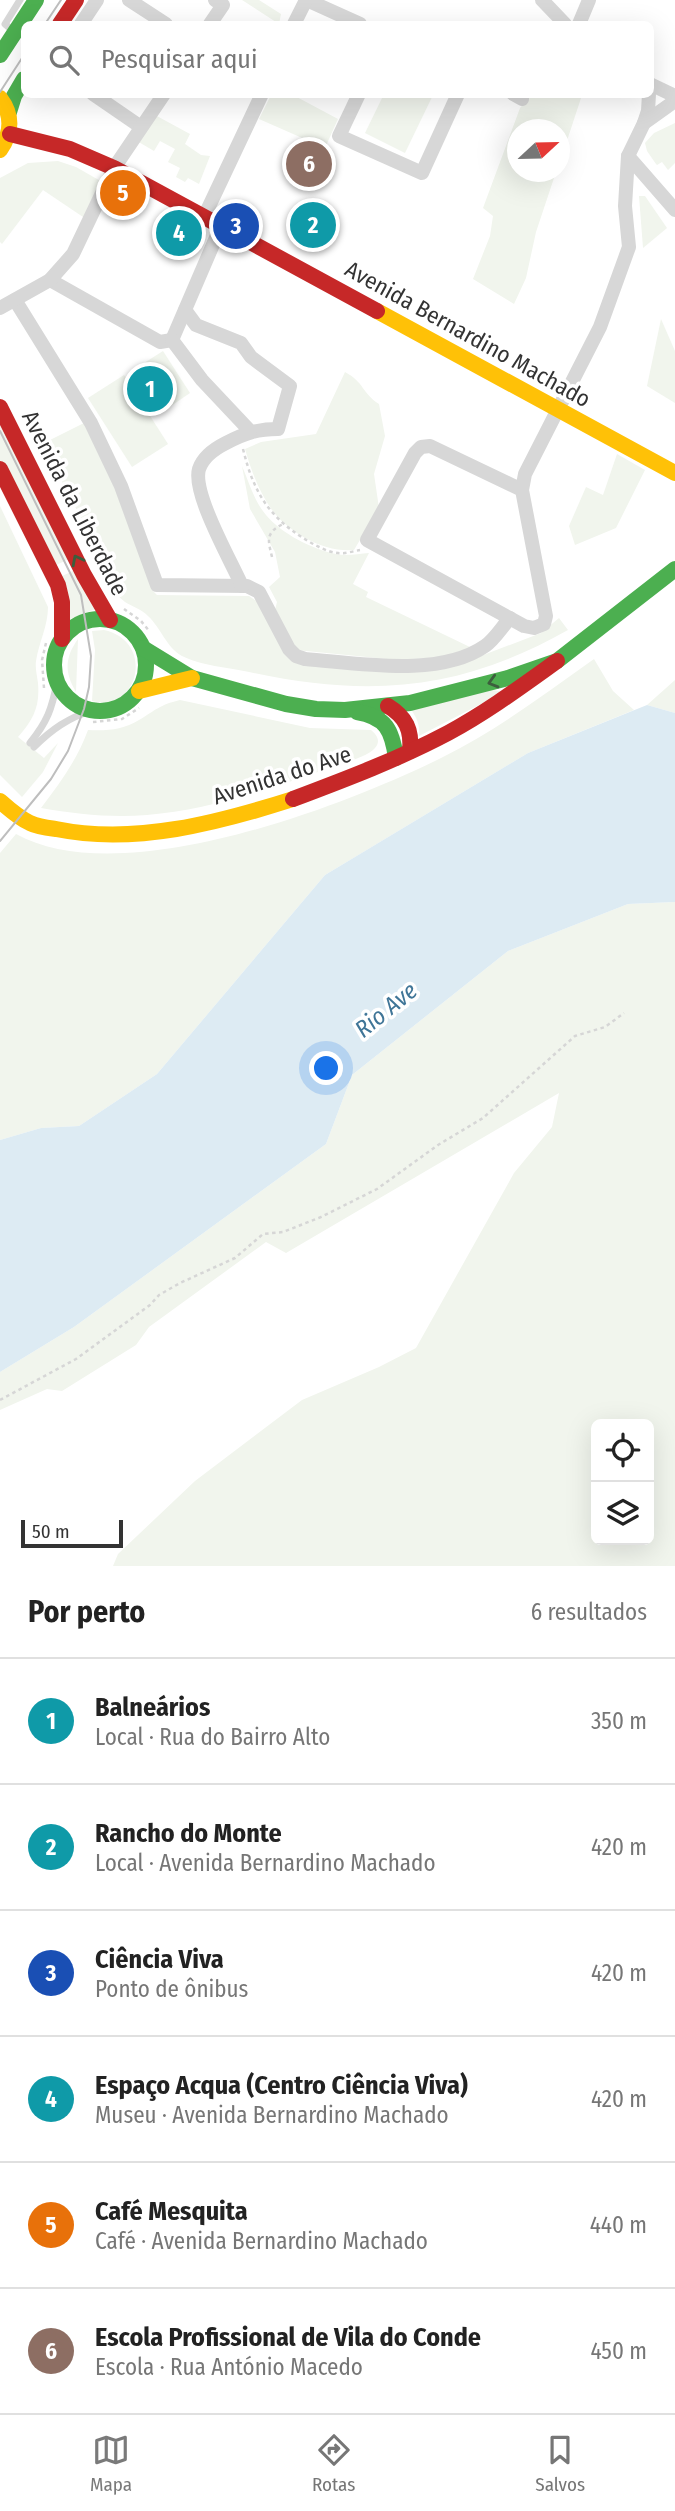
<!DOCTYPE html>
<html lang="pt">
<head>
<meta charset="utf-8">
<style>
	body { margin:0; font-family:"Fira Sans Condensed",sans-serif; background:#f2f2f2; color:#222 }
	.controls { position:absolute; right:21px; bottom:21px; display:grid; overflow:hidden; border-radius:10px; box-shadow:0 7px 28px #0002 }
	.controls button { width:63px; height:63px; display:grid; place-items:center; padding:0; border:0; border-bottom:2px solid #e0e0e0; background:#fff; color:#222; font:35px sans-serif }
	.compass { position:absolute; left:507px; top:119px; width:63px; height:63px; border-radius:50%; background:#fff; box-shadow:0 7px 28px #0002; rotate:68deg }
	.scale { position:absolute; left:21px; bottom:18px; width:102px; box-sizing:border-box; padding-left:7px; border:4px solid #333; border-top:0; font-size:19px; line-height:24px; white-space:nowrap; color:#333; -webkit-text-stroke:5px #fff; paint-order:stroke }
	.you { position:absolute; left:327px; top:1069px; width:24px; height:24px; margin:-18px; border:5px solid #fff; border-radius:50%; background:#1a73e8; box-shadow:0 0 0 10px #1a73e833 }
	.badge { display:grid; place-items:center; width:46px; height:46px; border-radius:50%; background:#7a7a7a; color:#fff; font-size:23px; font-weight:700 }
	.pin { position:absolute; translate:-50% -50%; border:4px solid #fff; box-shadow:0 2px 7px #0006 }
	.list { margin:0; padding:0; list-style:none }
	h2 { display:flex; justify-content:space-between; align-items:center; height:91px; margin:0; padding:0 28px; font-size:30px }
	h2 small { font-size:23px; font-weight:400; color:#767676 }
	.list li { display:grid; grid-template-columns:46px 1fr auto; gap:21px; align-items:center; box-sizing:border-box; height:126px; padding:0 28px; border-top:2px solid #e0e0e0 }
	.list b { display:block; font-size:26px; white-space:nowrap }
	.list p { margin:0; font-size:23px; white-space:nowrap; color:#767676 }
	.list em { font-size:23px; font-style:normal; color:#767676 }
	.icon { flex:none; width:38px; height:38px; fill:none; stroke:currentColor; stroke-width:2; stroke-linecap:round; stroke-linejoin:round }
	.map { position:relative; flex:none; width:675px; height:1566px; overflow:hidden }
	.search { position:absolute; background:#fff; box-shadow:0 7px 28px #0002; left:21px; right:21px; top:21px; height:77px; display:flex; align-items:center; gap:18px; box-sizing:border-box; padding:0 24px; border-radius:10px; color:#767676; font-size:26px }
	.sheet { height:847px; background:#fff }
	nav { display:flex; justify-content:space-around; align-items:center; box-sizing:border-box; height:98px; border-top:2px solid #e0e0e0; background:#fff; font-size:19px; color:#767676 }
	nav a { display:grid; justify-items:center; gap:4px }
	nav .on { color:#7a7a7a }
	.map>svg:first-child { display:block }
	.green { fill:#f1f5ed; fill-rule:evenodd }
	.water { fill:#ddebf3 }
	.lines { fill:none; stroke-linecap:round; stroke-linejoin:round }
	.path { stroke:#d6d6d6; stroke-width:2.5; stroke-dasharray:3.5 3.5; stroke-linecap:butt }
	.lane { stroke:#d7d7d7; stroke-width:7 }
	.street { stroke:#d7d7d7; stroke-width:14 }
	.fast { stroke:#4caf50; stroke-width:16 }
	.slow { stroke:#ffc107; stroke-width:16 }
	.jam { stroke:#c62828; stroke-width:16 }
	.tram { stroke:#bebebe; stroke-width:2 }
	.oneway { stroke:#3c5e3d }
	.labels { text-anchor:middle; stroke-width:7; stroke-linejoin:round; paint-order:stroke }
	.street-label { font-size:23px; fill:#333; stroke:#fff }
	.water-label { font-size:24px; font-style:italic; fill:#3f7597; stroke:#fff }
</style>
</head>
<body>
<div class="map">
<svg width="675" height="1566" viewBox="0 0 675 1566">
	<rect width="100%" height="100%" fill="#fff"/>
	<g class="green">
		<path d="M242,0H259L281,14L279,24Z"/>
		<path d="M384,94L433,95L405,153L365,133Z"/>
		<path d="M293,95L338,119L325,148L259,119L271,95Z"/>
		<path d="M521,95H582L560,162V130H518V172H556L536,232L526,278L514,304L473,279L490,236L493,216L483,208L520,108L528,99Z"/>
		<path d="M155,115L190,134L185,144L201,155L210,156L199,184L188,178L185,182L176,177L180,168L168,162L175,149L160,141L154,151L137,141Z"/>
		<path d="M675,123V163L668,170L662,162L657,165L656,164L647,151L645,143L654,133Z"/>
		<path d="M58,161L76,167L104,183L86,219L43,190L2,244L0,242V178L28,163Z"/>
		<path d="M639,196H645L667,228L643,248Z"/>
		<path d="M661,319L675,351V403L647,386Z"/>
		<path d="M163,351L190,393L168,408L141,365Z"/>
		<path d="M345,372C364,382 362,393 379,404L385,436L374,474L379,508L354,550C325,553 289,533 272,510C259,492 251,470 245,449L261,442L316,434Z"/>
		<path d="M124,375L168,444L132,467L88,398Z"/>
		<path d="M0,416L71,558L52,567L0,461Z"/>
		<path d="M84,423L112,480L152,590L157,595L249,596L258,602L293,659L460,664L541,633L559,618L568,630C460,691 369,698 249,672C230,668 199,665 182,656C166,647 161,628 148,616C141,609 133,607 125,602C111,592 103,573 94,559L100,554L42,444Z"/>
		<path d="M617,454L645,470L616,528L575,545L569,526L586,487L603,495Z"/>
		<path d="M242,466C249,482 254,501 266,515C282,534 312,549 336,554C346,556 358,554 369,553L353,584L368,592L366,597L472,648L441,657L397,660L296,650L275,610L277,602L269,587L280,577L275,552L250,509Z"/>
		<path d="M0,506L48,607C48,626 39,642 36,661C35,668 37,675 38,683C40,706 34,719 18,737L44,758L58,743L43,772L22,797L0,775Z"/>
		<path d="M77,569L98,608L70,619L58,578Z"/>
		<path d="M104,630C155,641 140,713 92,701L95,650L92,631Z"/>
		<path d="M78,639L76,692C64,672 65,657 78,639Z"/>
		<path d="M594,659L613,691L634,710L528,753L325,875L157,1074L79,1126L41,1128L0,1140V853L16,834C120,892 343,807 443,757C497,730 545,694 594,659Z"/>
		<path d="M675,680V713L647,705Z"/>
		<path d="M487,689L504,692L419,736C420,725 417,718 410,708Z"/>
		<path d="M180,700L310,728L371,730C377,735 381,741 375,748C369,756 342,764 332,767C273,788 210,810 147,815C111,818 76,814 41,808C60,783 77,760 88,730C106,731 123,730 139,720C156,710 159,705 180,700Z"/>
		<path d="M675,902V1566H113L118,1554L195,1481L302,1400L379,1367L416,1348L514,1173L552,1127L559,1093L286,1253L266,1242L149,1327L136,1345L62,1391L47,1389L0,1410V1372L74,1327L326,1144L352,1075L508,951L628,904ZM596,1424H649V1540H596Z"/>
	</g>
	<path class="water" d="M647,705L675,713V902L628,904L508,951L352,1075L326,1144L74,1327L0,1372V1140L41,1128L79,1126L157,1074L325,875L528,753Z"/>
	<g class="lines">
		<g class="path">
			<path d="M243,449C253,490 267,515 303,538C313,544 326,552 338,553C345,554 354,551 360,550"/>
			<path d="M272,557C268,540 265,533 283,524"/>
			<path d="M124,609L141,621L150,632"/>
			<path d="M44,688L42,660L46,643"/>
			<path d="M93,722L122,719L139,708"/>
			<path d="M0,1400L76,1359L150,1305L159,1295L180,1283L235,1258L263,1234L283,1232L321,1217L377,1189L438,1145L483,1118L575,1036L605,1027L624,1013"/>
		</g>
		<g class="lane">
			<path d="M12,30L5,24L20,0"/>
			<path d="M30,743C47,722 52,709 57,682"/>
			<path d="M34,747C52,729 68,718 93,710"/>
		</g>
		<g class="street">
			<path d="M129,0L166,24"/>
			<path d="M307,0L360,24"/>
			<path d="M542,0L565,24"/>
			<path d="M81,24L97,0"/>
			<path d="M210,24L223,5L215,0"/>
			<path d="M294,24L306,0"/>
			<path d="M579,24L589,0"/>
			<path d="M650,84L675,96"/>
			<path d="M93,94L141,127"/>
			<path d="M359,94L339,136L422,173L458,94"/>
			<path d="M513,94L522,99"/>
			<path d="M644,123L648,111L649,94"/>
			<path d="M628,156L675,210"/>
			<path d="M204,217L262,94"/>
			<path d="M50,280L160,342L172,340"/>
			<path d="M15,300L91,423L121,486L157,585L247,586L259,592L289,649L296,656L305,659C358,663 439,678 485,646C494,640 502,627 510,618"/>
			<path d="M0,308L50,280L73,254L114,168L164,94"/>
			<path d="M185,310L196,325L241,343L251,357L290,386L278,429C258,429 245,433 226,443C216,448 203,457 199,469C192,493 231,561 242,586"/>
			<path d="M172,340L221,226"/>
			<path d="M172,340L202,380L250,431"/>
			<path d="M522,490L430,446L421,447L415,453L367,540L524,626L534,628L544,624L546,616L522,490L525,474L600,327L629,247L625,206L628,156L644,123L675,101"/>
		</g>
		<g class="fast">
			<path d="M0,55L36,0"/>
			<path d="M9,112L14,96L24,79"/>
			<circle cx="100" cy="665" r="46"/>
			<path d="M143,648L192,678L286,704L316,709L345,710L410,703L508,678L557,661L675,569"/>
			<path d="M357,712C386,717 392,730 396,758"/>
		</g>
		<g class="slow">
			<path d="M0,98C13,115 12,133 0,150"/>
			<path d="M377,311L675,473"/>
			<path d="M139,691L192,678"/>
			<path d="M0,801C9,809 19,818 30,823C38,827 48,828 56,829C135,845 218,823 293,799"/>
		</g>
		<g class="jam">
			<path d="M60,24L76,0"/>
			<path d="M10,134L70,149L114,168L377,311"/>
			<path d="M0,407L84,575L110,620"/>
			<path d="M0,469L58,585L62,602V639"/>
			<path d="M388,706C406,717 412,730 410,751"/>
			<path d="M293,799C346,779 399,759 448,733C487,712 522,686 557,661"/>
		</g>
		<g class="tram">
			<path d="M45,24L61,0"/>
			<path d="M0,92L24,55"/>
			<path d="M0,431L81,595L91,656L89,687L84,709L68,751L51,779L0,841"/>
		</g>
	</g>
	<defs><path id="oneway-chevron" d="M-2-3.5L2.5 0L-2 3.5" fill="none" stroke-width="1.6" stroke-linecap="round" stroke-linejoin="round" transform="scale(1.75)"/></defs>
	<g class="oneway">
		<use href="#oneway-chevron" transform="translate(77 560) rotate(-117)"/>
		<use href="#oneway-chevron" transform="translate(493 682) rotate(164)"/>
	</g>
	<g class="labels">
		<g class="street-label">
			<text transform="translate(468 334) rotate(29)" y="8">Avenida Bernardino Machado</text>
			<text transform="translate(75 503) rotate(63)" y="8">Avenida da Liberdade</text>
			<text transform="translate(282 775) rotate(-18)" y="8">Avenida do Ave</text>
		</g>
		<g class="water-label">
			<text transform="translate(386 1010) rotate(-39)" y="8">Rio Ave</text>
		</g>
	</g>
</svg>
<div class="controls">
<button><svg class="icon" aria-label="locate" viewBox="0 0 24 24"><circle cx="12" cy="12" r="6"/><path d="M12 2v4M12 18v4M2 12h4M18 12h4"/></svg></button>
<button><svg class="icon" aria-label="layers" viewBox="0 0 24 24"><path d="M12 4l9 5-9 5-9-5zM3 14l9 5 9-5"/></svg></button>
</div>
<svg class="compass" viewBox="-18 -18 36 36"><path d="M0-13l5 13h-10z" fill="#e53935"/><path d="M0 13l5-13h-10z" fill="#767676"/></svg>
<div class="scale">50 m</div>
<div class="you"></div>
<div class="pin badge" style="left:150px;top:389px;background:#0f9aa8">1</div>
<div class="pin badge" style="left:313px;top:225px;background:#0f9aa8">2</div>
<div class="pin badge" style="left:236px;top:226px;background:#1a4fb4">3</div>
<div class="pin badge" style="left:179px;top:233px;background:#0f9aa8">4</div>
<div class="pin badge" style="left:123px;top:193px;background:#e8710a">5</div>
<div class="pin badge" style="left:309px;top:164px;background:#8d6e63">6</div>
<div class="search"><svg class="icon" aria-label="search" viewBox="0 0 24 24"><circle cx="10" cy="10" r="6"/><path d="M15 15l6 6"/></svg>Pesquisar aqui</div>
</div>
<section class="sheet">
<h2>Por perto<small>6 resultados</small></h2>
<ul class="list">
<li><span class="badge" style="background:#0f9aa8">1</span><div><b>Balneários</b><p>Local · Rua do Bairro Alto</p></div><em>350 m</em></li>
<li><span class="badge" style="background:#0f9aa8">2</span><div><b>Rancho do Monte</b><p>Local · Avenida Bernardino Machado</p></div><em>420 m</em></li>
<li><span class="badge" style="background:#1a4fb4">3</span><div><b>Ciência Viva</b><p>Ponto de ônibus</p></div><em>420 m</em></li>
<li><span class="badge" style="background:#0f9aa8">4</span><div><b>Espaço Acqua (Centro Ciência Viva)</b><p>Museu · Avenida Bernardino Machado</p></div><em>420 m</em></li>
<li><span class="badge" style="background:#e8710a">5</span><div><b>Café Mesquita</b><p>Café · Avenida Bernardino Machado</p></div><em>440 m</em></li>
<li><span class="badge" style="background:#8d6e63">6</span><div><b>Escola Profissional de Vila do Conde</b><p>Escola · Rua António Macedo</p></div><em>450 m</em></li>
</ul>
</section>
<nav>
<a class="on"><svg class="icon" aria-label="map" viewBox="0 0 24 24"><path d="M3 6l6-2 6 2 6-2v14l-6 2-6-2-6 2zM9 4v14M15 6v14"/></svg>Mapa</a>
<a><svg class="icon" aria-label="directions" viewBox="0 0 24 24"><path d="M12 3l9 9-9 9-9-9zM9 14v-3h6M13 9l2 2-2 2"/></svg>Rotas</a>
<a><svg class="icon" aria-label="saved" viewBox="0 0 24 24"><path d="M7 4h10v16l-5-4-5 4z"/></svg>Salvos</a>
</nav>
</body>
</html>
